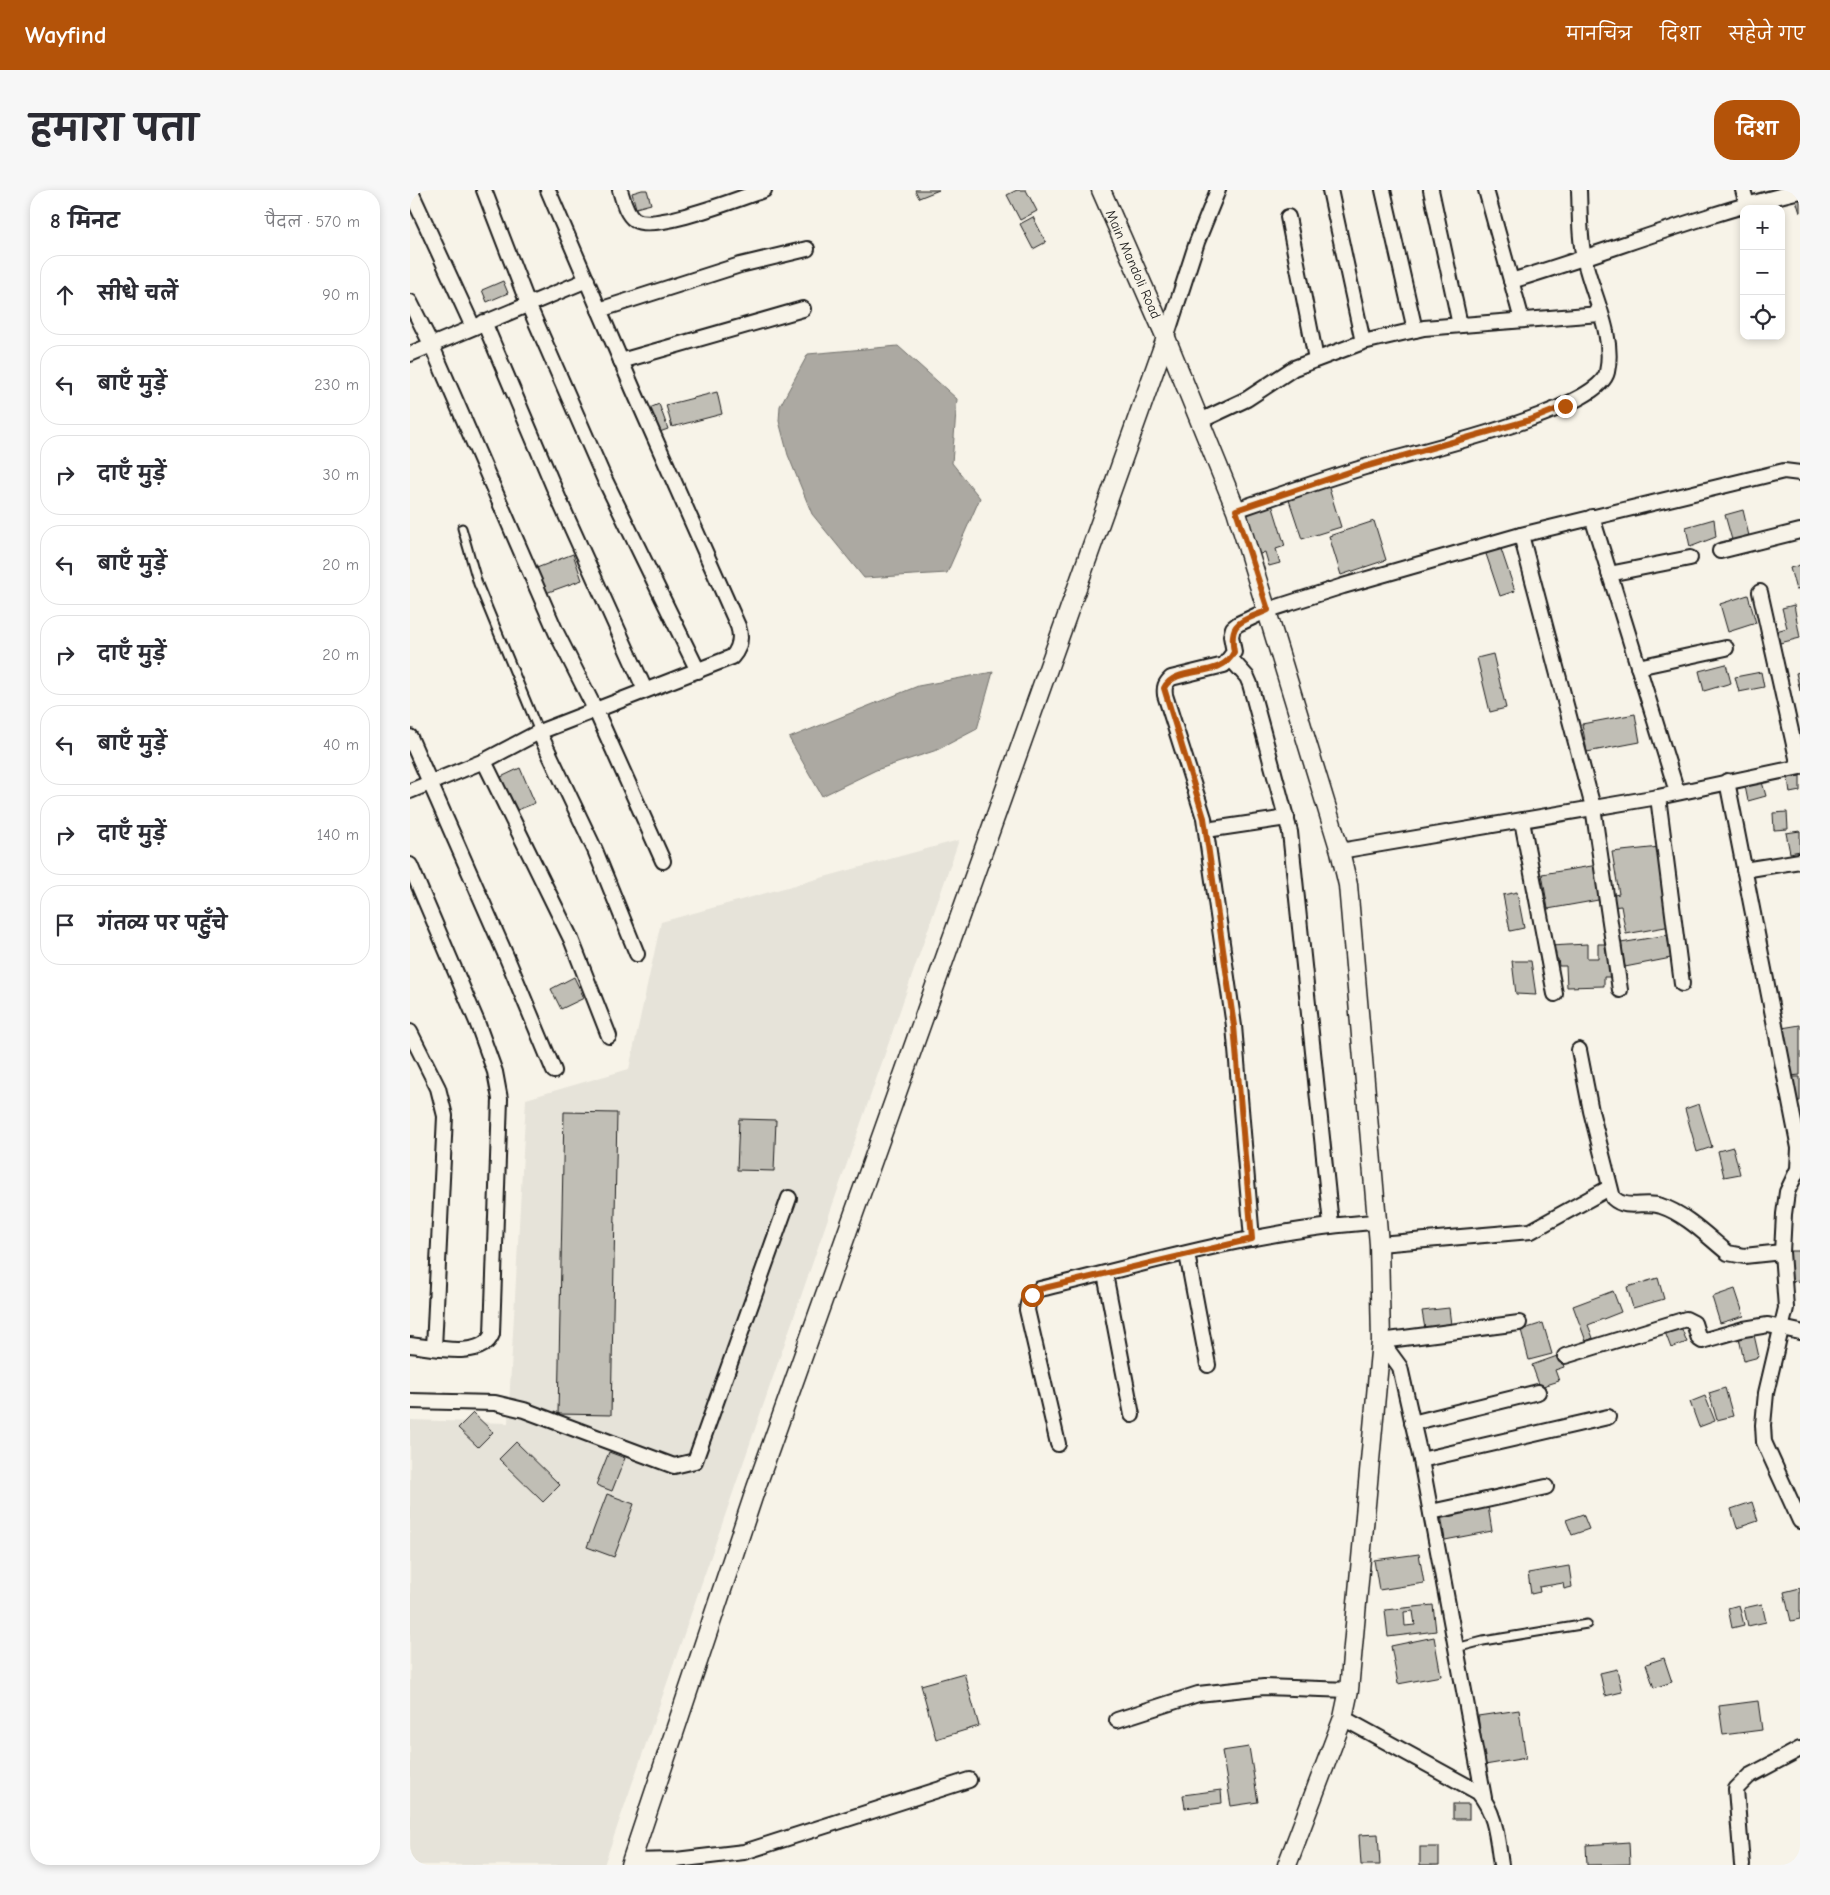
<!DOCTYPE html>
<html lang="hi">
<head>
<meta charset="utf-8">
<style>
	body { margin:0; font-family:"Comic Neue","Playpen Sans Deva",sans-serif; background:#f7f7f7; color:#2b2b33 }
	.controls { position:absolute; right:15px; top:15px; display:grid; overflow:hidden; border-radius:10px; box-shadow:0 2px 8px #0003 }
	.controls button { width:45px; height:45px; display:grid; place-items:center; padding:0; border:0; border-bottom:1px solid #e1e1e2; background:#fff; color:#2b2b33; font:25px sans-serif }
	.stop { position:absolute; width:15px; height:15px; margin:-11px; border:4px solid #b45309; border-radius:50%; background:#fff }
	.stop.end { background:#b45309; border-color:#fff; box-shadow:0 1px 5px #0008 }
	.list { margin:0; padding:0; list-style:none }
	h2 { display:flex; justify-content:space-between; align-items:center; height:65px; margin:0; padding:0 20px; font-size:21px }
	h2 small { font-size:16px; font-weight:400; color:#7c7c81 }
	.list li { display:grid; grid-template-columns:32px 1fr auto; gap:15px; align-items:center; box-sizing:border-box; height:80px; margin:0 10px 10px; padding:0 10px; border:1px solid #e1e1e2; border-radius:20px }
	.list b { display:block; font-size:19px; white-space:nowrap }
	.list em { font-size:16px; font-style:normal; color:#7c7c81 }
	.icon { flex:none; width:28px; height:28px; fill:none; stroke:currentColor; stroke-width:2; stroke-linecap:round; stroke-linejoin:round }
	.map { position:relative; flex:none; width:1390px; height:1675px; overflow:hidden; border-radius:20px }
	header { display:flex; align-items:center; gap:30px; box-sizing:border-box; height:70px; padding:0 25px; background:#b45309; color:#fff }
	header strong { font-size:24px }
	nav { display:flex; gap:28px; margin-inline-start:auto; font-size:18px }
	.intro { display:flex; align-items:center; justify-content:space-between; box-sizing:border-box; height:120px; padding:0 30px }
	h1 { margin:0; font-size:35px }
	.button { padding:12px 22px; border-radius:20px; background:#b45309; color:#fff; font-size:18px; font-weight:700 }
	main { display:flex; gap:30px; padding:0 30px }
	aside { flex:1; background:#fff; border-radius:20px; box-shadow:0 2px 8px #0003 }
	.map>svg:first-child { display:block }
	.built { fill:#e6e3d9 }
	.water { fill:#aca9a2; stroke:#72716c }
	.building { fill:#c0beb5; stroke:#1c1c1c; fill-rule:evenodd }
	.lines { fill:none; stroke-linecap:round; stroke-linejoin:round }
	.service-casing { stroke:#1c1c1c; stroke-width:11 }
	.minor-casing { stroke:#1c1c1c; stroke-width:18 }
	.tertiary-casing { stroke:#1c1c1c; stroke-width:21 }
	.service { stroke:#f7f3e8; stroke-width:7 }
	.minor { stroke:#f7f3e8; stroke-width:14 }
	.tertiary { stroke:#f7f3e8; stroke-width:18 }
	.route { stroke:#b45309; stroke-width:6 }
	.labels { text-anchor:middle; stroke-width:4; stroke-linejoin:round; paint-order:stroke }
	.street-label { font-size:14px; fill:#1c1c1c; stroke:#f7f3e8 }
</style>
</head>
<body>
<header>
<strong>Wayfind</strong>
<nav><a>मानचित्र</a><a>दिशा</a><a>सहेजे गए</a></nav>
</header>
<div class="intro"><h1>हमारा पता</h1><a class="button">दिशा</a></div>
<main>
<aside>
<h2>8 मिनट<small>पैदल · 570 m</small></h2>
<ul class="list">
<li><svg class="icon" aria-label="ahead" viewBox="0 0 24 24"><path d="M12 20V5M6 11l6-6 6 6"/></svg><div><b>सीधे चलें</b></div><em>90 m</em></li>
<li><svg class="icon" aria-label="left" viewBox="0 0 24 24"><path d="M17 20v-9H6M10 6l-5 5 5 5"/></svg><div><b>बाएँ मुड़ें</b></div><em>230 m</em></li>
<li><svg class="icon" aria-label="right" viewBox="0 0 24 24"><path d="M7 20v-9h11M14 6l5 5-5 5"/></svg><div><b>दाएँ मुड़ें</b></div><em>30 m</em></li>
<li><svg class="icon" aria-label="left" viewBox="0 0 24 24"><path d="M17 20v-9H6M10 6l-5 5 5 5"/></svg><div><b>बाएँ मुड़ें</b></div><em>20 m</em></li>
<li><svg class="icon" aria-label="right" viewBox="0 0 24 24"><path d="M7 20v-9h11M14 6l5 5-5 5"/></svg><div><b>दाएँ मुड़ें</b></div><em>20 m</em></li>
<li><svg class="icon" aria-label="left" viewBox="0 0 24 24"><path d="M17 20v-9H6M10 6l-5 5 5 5"/></svg><div><b>बाएँ मुड़ें</b></div><em>40 m</em></li>
<li><svg class="icon" aria-label="right" viewBox="0 0 24 24"><path d="M7 20v-9h11M14 6l5 5-5 5"/></svg><div><b>दाएँ मुड़ें</b></div><em>140 m</em></li>
<li><svg class="icon" aria-label="arrive" viewBox="0 0 24 24"><path d="M6 21V4h12l-3 4 3 4H6"/></svg><div><b>गंतव्य पर पहुँचे</b></div></li>
</ul>
</aside>
<div class="map">
<svg width="1390" height="1675" viewBox="0 0 1390 1675">
	<rect width="100%" height="100%" fill="#f7f3e8"/>
	<filter id="ink" filterUnits="userSpaceOnUse"><feTurbulence type="fractalNoise" baseFrequency=".02" numOctaves="2"/><feDisplacementMap in="SourceGraphic" scale="10" xChannelSelector="R" yChannelSelector="G"/><feConvolveMatrix kernelMatrix="1 2 1 2 8 2 1 2 1" color-interpolation-filters="sRGB"/></filter>
	<g filter="url(#ink)">
		<path class="built" d="M549,650L194,1675H0V1230L98,1233L116,909L219,879L251,732Z"/>
		<g class="water">
			<path d="M488,156L547,209L542,273L570,308L537,383L454,388L402,324L378,265L369,231L370,216L398,164Z"/>
			<path d="M583,482L567,539L527,560L466,580L412,606L379,548L508,496Z"/>
		</g>
		<g class="building">
			<path d="M232,0H237L241,14L226,18L222,3Z"/>
			<path d="M505,0H529L509,8Z"/>
			<path d="M607,0H616L627,21L610,30L597,5Z"/>
			<path d="M1390,5V23L1385,7Z"/>
			<path d="M1334,22V37L1329,24Z"/>
			<path d="M623,27L636,52L623,59L610,34Z"/>
			<path d="M93,91L98,103L77,112L72,100Z"/>
			<path d="M307,202L312,224L262,237L256,215Z"/>
			<path d="M249,214L258,239L244,244L235,220Z"/>
			<path d="M918,295L931,337L892,349L878,307Z"/>
			<path d="M861,311L875,356L866,359L870,373L859,376L855,362L848,365L834,319Z"/>
			<path d="M1333,320L1339,346L1322,350L1315,325Z"/>
			<path d="M1304,329L1306,347L1280,357L1276,337Z"/>
			<path d="M964,331L976,370L931,385L919,346Z"/>
			<path d="M1090,356L1105,401L1090,406L1075,361Z"/>
			<path d="M163,364L172,390L133,404L124,379Z"/>
			<path d="M1390,375V399L1386,400L1380,378Z"/>
			<path d="M1338,405L1346,433L1318,442L1310,414Z"/>
			<path d="M1384,415L1390,448L1370,453L1366,441L1377,438L1372,418Z"/>
			<path d="M1083,464L1096,518L1080,522L1067,468Z"/>
			<path d="M1316,474L1321,493L1294,501L1289,481Z"/>
			<path d="M1351,482L1354,497L1329,502L1325,487Z"/>
			<path d="M1390,482V501L1386,483Z"/>
			<path d="M1225,524L1230,552L1177,562L1172,534Z"/>
			<path d="M110,578L125,613L105,621L91,587Z"/>
			<path d="M1390,586V601L1380,603L1378,588Z"/>
			<path d="M1352,592L1356,606L1338,611L1335,596Z"/>
			<path d="M1377,622L1378,639L1364,640L1363,623Z"/>
			<path d="M1390,641V661L1380,663L1376,643Z"/>
			<path d="M1250,657L1261,736L1216,744L1211,716L1201,717L1199,706L1209,704L1202,662Z"/>
			<path d="M1188,675L1194,709L1138,719L1132,684Z"/>
			<path d="M1107,702L1114,738L1100,741L1093,705Z"/>
			<path d="M1257,745L1261,768L1215,777L1211,753Z"/>
			<path d="M1177,754V768H1188V754H1199L1200,787H1194V796L1157,797L1156,776H1149L1148,769H1141L1140,756Z"/>
			<path d="M1102,771H1121L1126,805L1106,804Z"/>
			<path d="M164,787L174,808L151,819L141,799Z"/>
			<path d="M1390,835V885L1380,886L1372,838Z"/>
			<path d="M1383,887H1390V911H1384Z"/>
			<path d="M1289,914L1302,957L1287,962L1275,919Z"/>
			<path d="M154,922L207,923L201,1225L148,1224Z"/>
			<path d="M329,929L366,930L364,981L327,980Z"/>
			<path d="M1323,957L1330,984L1314,987L1308,961Z"/>
			<path d="M1378,1061H1390V1091L1380,1092Z"/>
			<path d="M1248,1088L1254,1109L1223,1118L1217,1097Z"/>
			<path d="M1325,1099L1334,1126L1310,1133L1302,1107Z"/>
			<path d="M1203,1101L1211,1122L1178,1135L1183,1148L1176,1151L1163,1116Z"/>
			<path d="M1039,1118L1041,1135L1015,1139L1012,1121Z"/>
			<path d="M1133,1133L1142,1164L1119,1170L1111,1140Z"/>
			<path d="M1271,1137L1277,1152L1261,1158L1255,1142Z"/>
			<path d="M1344,1145L1349,1167L1334,1171L1329,1148Z"/>
			<path d="M1150,1165L1154,1177L1145,1180L1149,1191L1130,1197L1122,1175Z"/>
			<path d="M1315,1198L1323,1226L1307,1230L1299,1203Z"/>
			<path d="M1295,1206L1305,1231L1289,1237L1280,1212Z"/>
			<path d="M63,1223L83,1242L68,1257L48,1238Z"/>
			<path d="M106,1252L150,1295L133,1312L89,1269Z"/>
			<path d="M199,1262L215,1268L202,1301L186,1295Z"/>
			<path d="M197,1304L224,1314L204,1367L177,1357Z"/>
			<path d="M1342,1312L1348,1331L1327,1338L1321,1319Z"/>
			<path d="M1078,1316L1082,1341L1035,1350L1031,1325Z"/>
			<path d="M1173,1324L1179,1339L1162,1345L1156,1330Z"/>
			<path d="M1009,1364L1014,1393L969,1400L964,1370Z"/>
			<path d="M1159,1376L1162,1397L1154,1399L1153,1393L1129,1397L1130,1402L1121,1404L1118,1383Z"/>
			<path d="M1390,1398V1429L1381,1431L1374,1402Z"/>
			<path d="M1352,1414L1356,1432L1338,1436L1334,1418Z"/>
			<path d="M1023,1415L1026,1441L978,1447L975,1420ZM1003,1421L1005,1435L995,1436L994,1422Z"/>
			<path d="M1329,1415L1334,1435L1322,1438L1318,1418Z"/>
			<path d="M1024,1447L1031,1486L988,1494L981,1456Z"/>
			<path d="M1254,1468L1262,1492L1244,1498L1236,1474Z"/>
			<path d="M1207,1479L1212,1502L1195,1506L1190,1483Z"/>
			<path d="M554,1483L569,1536L526,1549L511,1495Z"/>
			<path d="M1348,1511L1352,1540L1313,1545L1309,1516Z"/>
			<path d="M1109,1520L1116,1568L1075,1575L1068,1526Z"/>
			<path d="M839,1557L848,1612L821,1616L812,1561Z"/>
			<path d="M811,1600L812,1613L775,1618L773,1605Z"/>
			<rect x="1043" y="1614" width="16" height="15"/>
			<path d="M968,1644L970,1675H951L949,1645Z"/>
			<path d="M1219,1652L1220,1674L1177,1675L1176,1655Z"/>
			<rect x="1010" y="1657" width="19" height="18"/>
		</g>
		<g class="lines">
			<g class="service-casing">
				<g id="service">
					<path d="M52,338L68,394L129,542"/>
					<path d="M1046,1458L1073,1451L1177,1434"/>
				</g>
			</g>
			<g class="minor-casing">
				<g id="minor">
					<path d="M0,0L63,137"/>
					<path d="M74,0L118,114L194,288L288,481"/>
					<path d="M210,0C213,10 216,24 225,30C245,42 330,8 354,0"/>
					<path d="M920,0L953,152"/>
					<path d="M973,0L1005,140"/>
					<path d="M1021,0L1050,135"/>
					<path d="M1076,0L1112,130"/>
					<path d="M1333,0L1337,14"/>
					<path d="M878,27L906,169"/>
					<path d="M1101,91C1198,62 1292,24 1390,1"/>
					<path d="M0,112L21,154L146,442L186,521L253,671"/>
					<path d="M189,120L330,75L397,59"/>
					<path d="M74,132L150,312L235,500"/>
					<path d="M756,148L787,52L808,0"/>
					<path d="M0,164L177,90"/>
					<path d="M211,171L393,119"/>
					<path d="M790,231L837,209L884,178L953,152L1014,138L1190,124"/>
					<path d="M826,320C869,305 912,290 955,277C997,264 1188,222 1197,182C1205,146 1183,106 1175,72C1169,49 1170,23 1169,0"/>
					<path d="M1182,327L1267,602"/>
					<path d="M1111,345L1183,617L1210,800"/>
					<path d="M1310,361L1390,341"/>
					<path d="M1199,384L1280,368"/>
					<path d="M1350,402L1389,577"/>
					<path d="M821,469L837,487L840,494L880,642L921,1034"/>
					<path d="M1228,477L1316,458"/>
					<path d="M129,542L185,660L227,764"/>
					<path d="M0,547L97,768L144,881"/>
					<path d="M74,571L161,749L199,846"/>
					<path d="M1317,591L1389,958L1388,979L1377,1002L1374,1024L1372,1062L1376,1118L1356,1203L1353,1235L1354,1252L1390,1331"/>
					<path d="M0,601L74,571L129,542L322,467C330,458 332,448 328,436L223,199L138,0"/>
					<path d="M1248,607L1272,794"/>
					<path d="M1112,631L1145,804"/>
					<path d="M796,640L877,628"/>
					<path d="M930,661L1248,607L1390,577"/>
					<path d="M0,675L67,832L85,882L90,909L82,1144C72,1170 22,1157 0,1155"/>
					<path d="M1334,680L1390,671"/>
					<path d="M0,842L28,898L35,926L24,1158"/>
					<path d="M1169,860L1181,921L1203,1008C1217,1021 1235,1010 1251,1016C1276,1024 1298,1047 1318,1063L1334,1066L1372,1062"/>
					<path d="M842,1049L824,836L794,628L755,505C754,497 755,494 761,488L814,475L824,462L821,446L823,438L828,434L858,420L933,396L1111,345L1374,281L1390,283"/>
					<path d="M969,1054L1121,1041L1199,998"/>
					<path d="M777,1064L798,1175"/>
					<path d="M695,1084L722,1225"/>
					<path d="M1155,1166L1276,1129L1284,1133L1289,1149L1292,1151L1334,1139L1358,1135L1390,1142"/>
					<path d="M0,1211L85,1213L114,1220L264,1276L285,1271L379,1008"/>
					<path d="M1002,1233L1128,1202"/>
					<path d="M648,1254L617,1120C618,1109 622,1105 630,1099C739,1073 855,1038 967,1032"/>
					<path d="M1011,1270L1198,1227"/>
					<path d="M1021,1322L1136,1297"/>
					<path d="M933,1528L1068,1602C1086,1623 1087,1648 1091,1675"/>
					<path d="M707,1530L788,1504L854,1497L939,1500"/>
					<path d="M1074,1608L1011,1270L990,1177L971,1151L1109,1133"/>
					<path d="M221,1671L266,1670L334,1662L559,1590"/>
					<path d="M1332,1675L1326,1599L1339,1586L1390,1559"/>
				</g>
			</g>
			<g class="tertiary-casing">
				<g id="tertiary">
					<path id="s1" d="M691,0L756,148L826,320L930,661L938,695L969,1054L971,1151L939,1500L933,1528L877,1675"/>
					<path d="M220,1675L346,1298L756,148"/>
				</g>
			</g>
			<use href="#service" class="service"/>
			<use href="#minor" class="minor"/>
			<use href="#tertiary" class="tertiary"/>
		</g>
	</g>
	<g class="lines" filter="url(#ink)">
		<path class="route" d="M622,1105L630,1099L842,1049L824,836L794,628L754,498C766,474 811,490 824,462C818,430 832,432 858,420L826,320L954,277L1120,230L1155,216"/>
	</g>
	<g class="labels">
		<g class="street-label">
			<text dy="5" stroke="none"><textPath href="#s1" startOffset="81">Main Mandoli Road</textPath></text>
		</g>
	</g>
</svg>
<div class="controls">
<button>+</button>
<button>−</button>
<button><svg class="icon" aria-label="locate" viewBox="0 0 24 24"><circle cx="12" cy="12" r="6"/><path d="M12 2v4M12 18v4M2 12h4M18 12h4"/></svg></button>
</div>
<div class="stop" style="left:622px;top:1105px"></div>
<div class="stop end" style="left:1155px;top:216px"></div>
</div>
</main>
</body>
</html>
